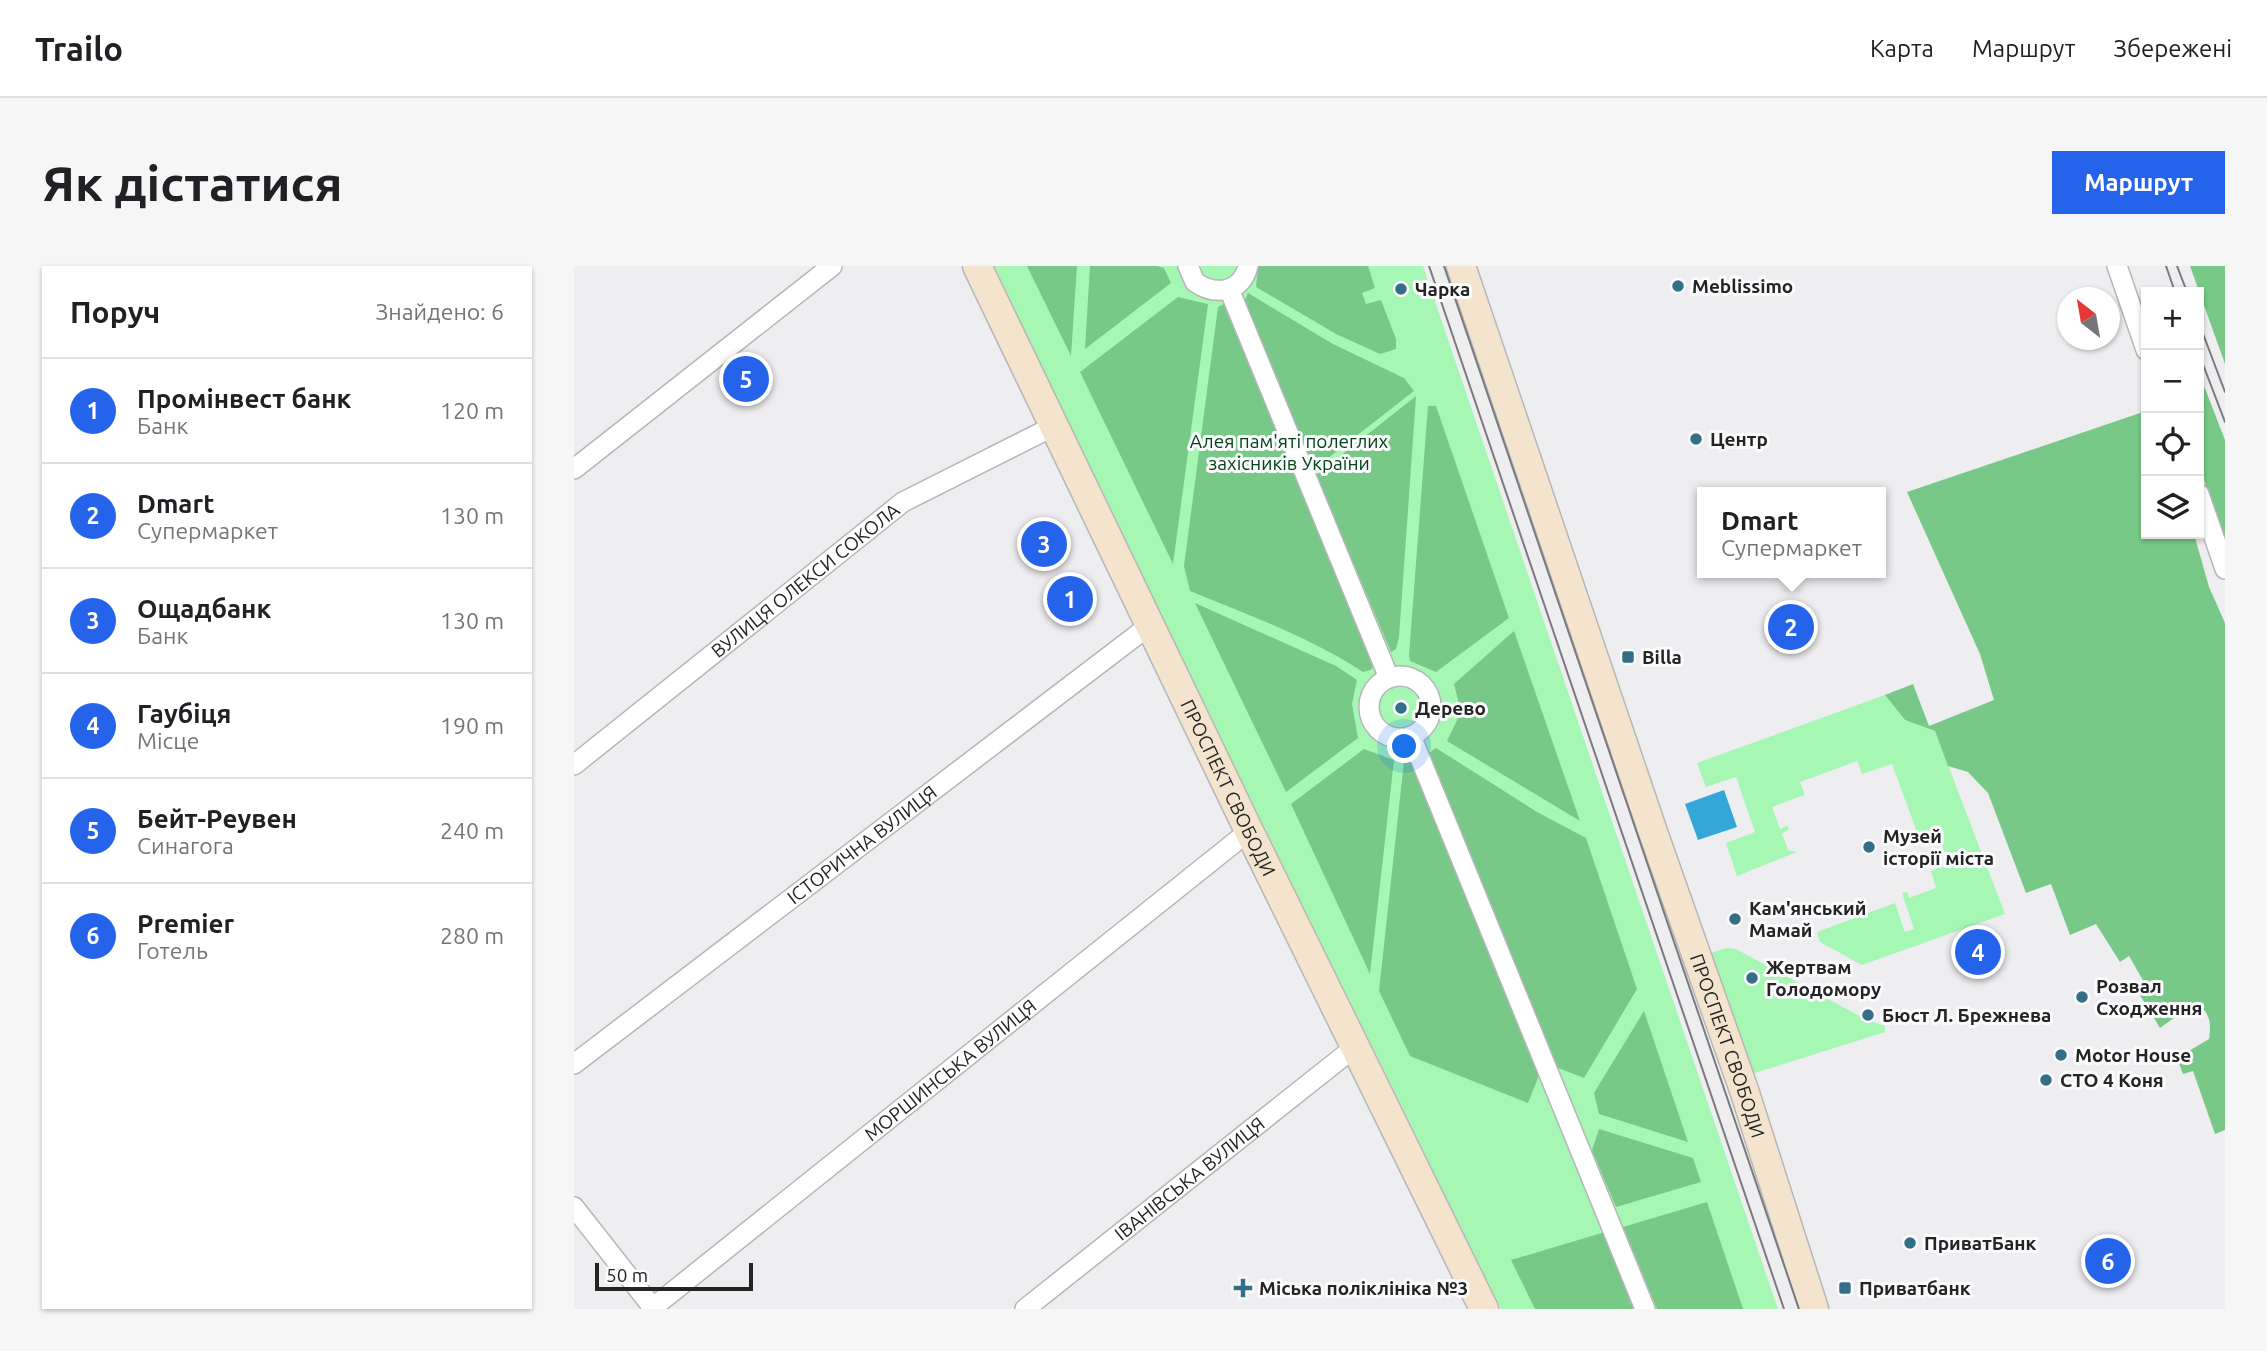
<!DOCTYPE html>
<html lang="uk">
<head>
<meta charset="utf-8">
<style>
	body { margin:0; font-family:Ubuntu,sans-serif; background:#f6f6f6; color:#202124 }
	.controls { position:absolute; right:21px; top:21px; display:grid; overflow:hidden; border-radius:0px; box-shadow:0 2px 5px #0004 }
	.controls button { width:63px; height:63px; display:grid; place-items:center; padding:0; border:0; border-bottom:2px solid #e0e0e0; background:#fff; color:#202124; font:35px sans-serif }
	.compass { position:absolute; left:1483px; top:21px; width:63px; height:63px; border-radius:50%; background:#fff; box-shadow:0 2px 5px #0004; rotate:329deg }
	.scale { position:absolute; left:21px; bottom:18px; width:158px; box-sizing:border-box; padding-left:7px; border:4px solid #242425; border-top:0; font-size:19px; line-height:24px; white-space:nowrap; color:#242425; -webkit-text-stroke:5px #fbfbfd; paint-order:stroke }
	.you { position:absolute; left:831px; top:481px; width:24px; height:24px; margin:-18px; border:5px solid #fff; border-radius:50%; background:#1a73e8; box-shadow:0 0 0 10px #1a73e833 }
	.badge { display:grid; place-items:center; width:46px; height:46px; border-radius:50%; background:#2563eb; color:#fff; font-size:23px; font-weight:700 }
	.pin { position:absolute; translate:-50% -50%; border:4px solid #fff; box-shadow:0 2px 7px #0006 }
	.popup { position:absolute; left:1123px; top:221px; width:189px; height:91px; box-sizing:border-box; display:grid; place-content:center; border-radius:0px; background:#fff; filter:drop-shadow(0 2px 5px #0005); font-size:23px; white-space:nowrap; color:#757577 }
	.popup b { font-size:26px; color:#202124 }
	.popup::after { content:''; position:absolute; left:50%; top:100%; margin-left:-14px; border:14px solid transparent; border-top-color:#fff }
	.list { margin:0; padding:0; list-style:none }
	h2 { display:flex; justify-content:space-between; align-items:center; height:91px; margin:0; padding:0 28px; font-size:30px }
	h2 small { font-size:23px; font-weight:400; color:#757577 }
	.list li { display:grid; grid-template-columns:46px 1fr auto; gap:21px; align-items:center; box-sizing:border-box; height:105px; padding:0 28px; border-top:2px solid #e0e0e0 }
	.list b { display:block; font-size:26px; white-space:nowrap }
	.list p { margin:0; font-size:23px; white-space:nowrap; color:#757577 }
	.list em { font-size:23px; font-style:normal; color:#757577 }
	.icon { flex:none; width:38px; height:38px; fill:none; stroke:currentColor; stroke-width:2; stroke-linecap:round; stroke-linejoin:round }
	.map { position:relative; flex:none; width:1651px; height:1043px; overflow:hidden; border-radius:0px }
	header { display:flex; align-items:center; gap:42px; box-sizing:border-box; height:98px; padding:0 35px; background:#fff; border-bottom:2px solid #e0e0e0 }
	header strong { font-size:33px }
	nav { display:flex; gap:38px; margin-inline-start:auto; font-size:24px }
	.intro { display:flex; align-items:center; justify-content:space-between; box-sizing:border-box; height:168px; padding:0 42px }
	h1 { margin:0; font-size:49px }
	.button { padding:18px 32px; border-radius:0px; background:#2563eb; color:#fff; font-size:24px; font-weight:700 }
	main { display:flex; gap:42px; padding:0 42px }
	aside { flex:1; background:#fff; border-radius:0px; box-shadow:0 2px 5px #0004 }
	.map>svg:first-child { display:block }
	.green { fill:#a6f7b3 }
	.forest { fill:#78c987 }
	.water { fill:#32a7d8 }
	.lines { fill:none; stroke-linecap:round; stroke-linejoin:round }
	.street-casing { stroke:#b6b6b8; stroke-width:22 }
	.secondary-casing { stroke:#b6b6b8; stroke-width:31 }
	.street { stroke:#fff; stroke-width:19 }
	.secondary { stroke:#f4e4cd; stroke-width:28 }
	.tram { stroke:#7b7a7c; stroke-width:2 }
	.poi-dot { fill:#346f87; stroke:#fbfbfd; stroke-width:2.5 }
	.labels { text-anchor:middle; stroke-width:6; stroke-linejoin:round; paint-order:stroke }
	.poi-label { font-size:19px; font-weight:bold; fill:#242425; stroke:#fbfbfd; text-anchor:start }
	.park-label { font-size:19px; fill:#034319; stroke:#fbfbfd }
	.street-label { font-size:19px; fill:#242425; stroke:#fbfbfd }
</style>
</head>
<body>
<header>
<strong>Trailo</strong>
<nav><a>Карта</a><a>Маршрут</a><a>Збережені</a></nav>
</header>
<div class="intro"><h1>Як дістатися</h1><a class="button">Маршрут</a></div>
<main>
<aside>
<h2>Поруч<small>Знайдено: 6</small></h2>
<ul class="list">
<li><span class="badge">1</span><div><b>Промінвест банк</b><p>Банк</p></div><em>120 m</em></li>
<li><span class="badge">2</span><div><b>Dmart</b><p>Супермаркет</p></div><em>130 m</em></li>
<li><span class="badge">3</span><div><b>Ощадбанк</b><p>Банк</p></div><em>130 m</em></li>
<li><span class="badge">4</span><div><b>Гаубіця</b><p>Місце</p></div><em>190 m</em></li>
<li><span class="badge">5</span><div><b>Бейт-Реувен</b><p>Синагога</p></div><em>240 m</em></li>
<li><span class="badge">6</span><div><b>Premier</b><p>Готель</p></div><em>280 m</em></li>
</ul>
</aside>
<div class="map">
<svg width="1651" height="1043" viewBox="0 0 1651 1043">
	<rect width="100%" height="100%" fill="#eeedf0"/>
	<g class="green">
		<path d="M415,0H849L1204,1043H927Z"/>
		<path d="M1311,429L1331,454L1361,465L1431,648L1288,699L1246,676L1243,666L1321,637L1331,666L1340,663L1328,627L1333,626L1335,632L1362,622L1357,605L1375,598L1365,571L1347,577L1318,498L1288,508L1283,495L1226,516L1231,529L1198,541L1206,563L1213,560L1215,563L1208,568L1214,584L1223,586L1163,610L1152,577L1181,566L1162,511L1132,521L1123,497Z"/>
		<path d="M1152,682L1162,683L1293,754L1311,760V766L1178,808L1137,687Z"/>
	</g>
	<g class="forest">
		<path d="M453,0H503L497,90Z"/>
		<path d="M516,0H583L590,2L597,17L511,83Z"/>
		<path d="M684,0H794L801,22L788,27L792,38L807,34L822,73V83L806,88L762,68L682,21Z"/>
		<path d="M1616,0H1651V98Z"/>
		<path d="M674,27L759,78L830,112L840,125L740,203L670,36Z"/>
		<path d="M604,31L634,38L599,298L506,106Z"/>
		<path d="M650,38L800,398L797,404L789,406C736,371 674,349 616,325L610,300L644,41Z"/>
		<path d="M1625,107L1651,174V272L1625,200Z"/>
		<path d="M842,130L825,371L822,383L817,386L742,209Z"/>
		<path d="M854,140H862L935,352L862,406L836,395L835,389Z"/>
		<path d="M1572,145V268H1620L1635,321L1651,357V864L1641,868L1619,805L1609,808L1603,792L1635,773C1637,760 1637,749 1626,740L1615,741L1586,762L1561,721L1570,716L1555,690L1546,696L1522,658L1496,669L1477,618L1452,627L1414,527L1394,506L1374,500L1361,465L1331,454L1311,429L1339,418L1355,460L1420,434L1406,388L1333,226Z"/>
		<path d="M621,337L762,400L783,414L778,438L784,472L712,526Z"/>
		<path d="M940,365L1006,555L873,475L887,446L880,418Z"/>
		<path d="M862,482L963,546L1012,572L1063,723L1010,812L984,802L855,487Z"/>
		<path d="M790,483L820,494L796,708L717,538Z"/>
		<path d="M837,493L966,807L954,837L836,790L805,725L830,495Z"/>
		<path d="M1070,745L1114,876L1025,848L1020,827Z"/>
		<path d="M1025,863L1119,892L1127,916L1042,941L1018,884Z"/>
		<path d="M1133,936L1169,1043H1083L1049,961Z"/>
		<path d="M1031,966L1061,1043H961L937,994Z"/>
	</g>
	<path class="water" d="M1150,524L1163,561L1124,574L1111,538Z"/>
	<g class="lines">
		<g class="street-casing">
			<g id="street">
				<path d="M614,0L621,16C641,30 668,27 674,0"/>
				<path d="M1543,0L1572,84"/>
				<path d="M655,23L815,412"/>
				<path d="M0,203L258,0"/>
				<path d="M1625,228L1651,303"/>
				<circle cx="826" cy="441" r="31"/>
				<path d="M837,470L1071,1043"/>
				<path id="s1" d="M0,499L329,236L480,160"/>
				<path id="s2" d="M0,798L576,359"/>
				<path d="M0,941L80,1043"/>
				<path id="s3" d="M77,1043L675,565"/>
				<path id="s4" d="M451,1043L781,781"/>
			</g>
		</g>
		<g class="secondary-casing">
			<g id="secondary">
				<path id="s5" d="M403,0L675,565L910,1043"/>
				<path id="s6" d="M887,0L1080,569L1170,824L1240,1043"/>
			</g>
		</g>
		<use href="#street" class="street"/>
		<use href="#secondary" class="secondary"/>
		<g class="tram">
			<path d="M855,0L1210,1043"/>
			<path d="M870,0L1225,1043"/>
			<path d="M1592,0L1601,26"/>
			<path d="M1603,0L1613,26"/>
			<path d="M1625,57L1651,126"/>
			<path d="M1625,88L1651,156"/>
		</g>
	</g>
	<g class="poi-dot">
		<circle cx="1104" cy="20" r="7"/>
		<circle cx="827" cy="23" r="7"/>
		<circle cx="1122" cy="173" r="7"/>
		<rect x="1047" y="384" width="14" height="14" rx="3.5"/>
		<circle cx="827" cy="442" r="7"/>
		<circle cx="1295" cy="581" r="7"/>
		<circle cx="1161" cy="653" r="7"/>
		<circle cx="1178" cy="712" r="7"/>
		<circle cx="1508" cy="731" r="7"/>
		<circle cx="1294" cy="749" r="7"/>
		<circle cx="1487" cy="789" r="7"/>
		<circle cx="1472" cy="814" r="7"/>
		<circle cx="1336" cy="977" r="7"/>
		<path d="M665.5 1011.5h7v7h7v7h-7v7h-7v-7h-7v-7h7z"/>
		<rect x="1264" y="1015" width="14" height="14" rx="3.5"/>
	</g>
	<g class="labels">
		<g class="poi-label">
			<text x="1118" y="27">Meblissimo</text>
			<text x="841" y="30">Чарка</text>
			<text x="1136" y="180">Центр</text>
			<text x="1068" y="398">Billa</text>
			<text x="841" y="449">Дерево</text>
			<text x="1309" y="577">Музей<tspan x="1309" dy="22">історії міста</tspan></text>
			<text x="1175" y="649">Кам'янський<tspan x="1175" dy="22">Мамай</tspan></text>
			<text x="1192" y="708">Жертвам<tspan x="1192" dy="22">Голодомору</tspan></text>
			<text x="1522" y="727">Розвал<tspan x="1522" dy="22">Сходження</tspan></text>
			<text x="1308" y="756">Бюст Л. Брежнева</text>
			<text x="1501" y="796">Motor House</text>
			<text x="1486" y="821">СТО 4 Коня</text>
			<text x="1350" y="984">ПриватБанк</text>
			<text x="685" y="1029">Міська поліклініка №3</text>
			<text x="1285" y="1029">Приватбанк</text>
		</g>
		<g class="park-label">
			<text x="715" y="182">Алея пам'яті полеглих<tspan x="715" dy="22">захісників України</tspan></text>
		</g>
		<g class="street-label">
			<text dy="7" stroke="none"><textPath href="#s1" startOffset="296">ВУЛИЦЯ ОЛЕКСИ СОКОЛА</textPath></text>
			<text dy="7" stroke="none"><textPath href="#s5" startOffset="579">ПРОСПЕКТ СВОБОДИ</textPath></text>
			<text dy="7" stroke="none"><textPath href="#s2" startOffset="362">ІСТОРИЧНА ВУЛИЦЯ</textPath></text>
			<text dy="7" stroke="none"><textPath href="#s6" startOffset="824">ПРОСПЕКТ СВОБОДИ</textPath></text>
			<text dy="7" stroke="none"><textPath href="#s3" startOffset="383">МОРШИНСЬКА ВУЛИЦЯ</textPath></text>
			<text dy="7" stroke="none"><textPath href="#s4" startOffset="210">ІВАНІВСЬКА ВУЛИЦЯ</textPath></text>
		</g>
	</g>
</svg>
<div class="controls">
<button>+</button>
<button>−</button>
<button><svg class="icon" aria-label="locate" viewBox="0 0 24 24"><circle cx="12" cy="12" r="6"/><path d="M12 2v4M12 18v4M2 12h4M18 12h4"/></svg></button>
<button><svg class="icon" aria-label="layers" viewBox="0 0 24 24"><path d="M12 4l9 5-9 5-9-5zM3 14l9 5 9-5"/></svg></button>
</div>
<svg class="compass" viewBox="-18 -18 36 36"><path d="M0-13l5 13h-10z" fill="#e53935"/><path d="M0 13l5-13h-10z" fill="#757577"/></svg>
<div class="scale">50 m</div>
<div class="you"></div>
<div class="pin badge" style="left:496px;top:333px">1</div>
<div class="pin badge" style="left:1217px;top:361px">2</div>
<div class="popup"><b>Dmart</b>Супермаркет</div>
<div class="pin badge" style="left:470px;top:278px">3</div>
<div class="pin badge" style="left:1404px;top:686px">4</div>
<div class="pin badge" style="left:172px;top:113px">5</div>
<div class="pin badge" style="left:1534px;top:995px">6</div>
</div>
</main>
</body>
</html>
